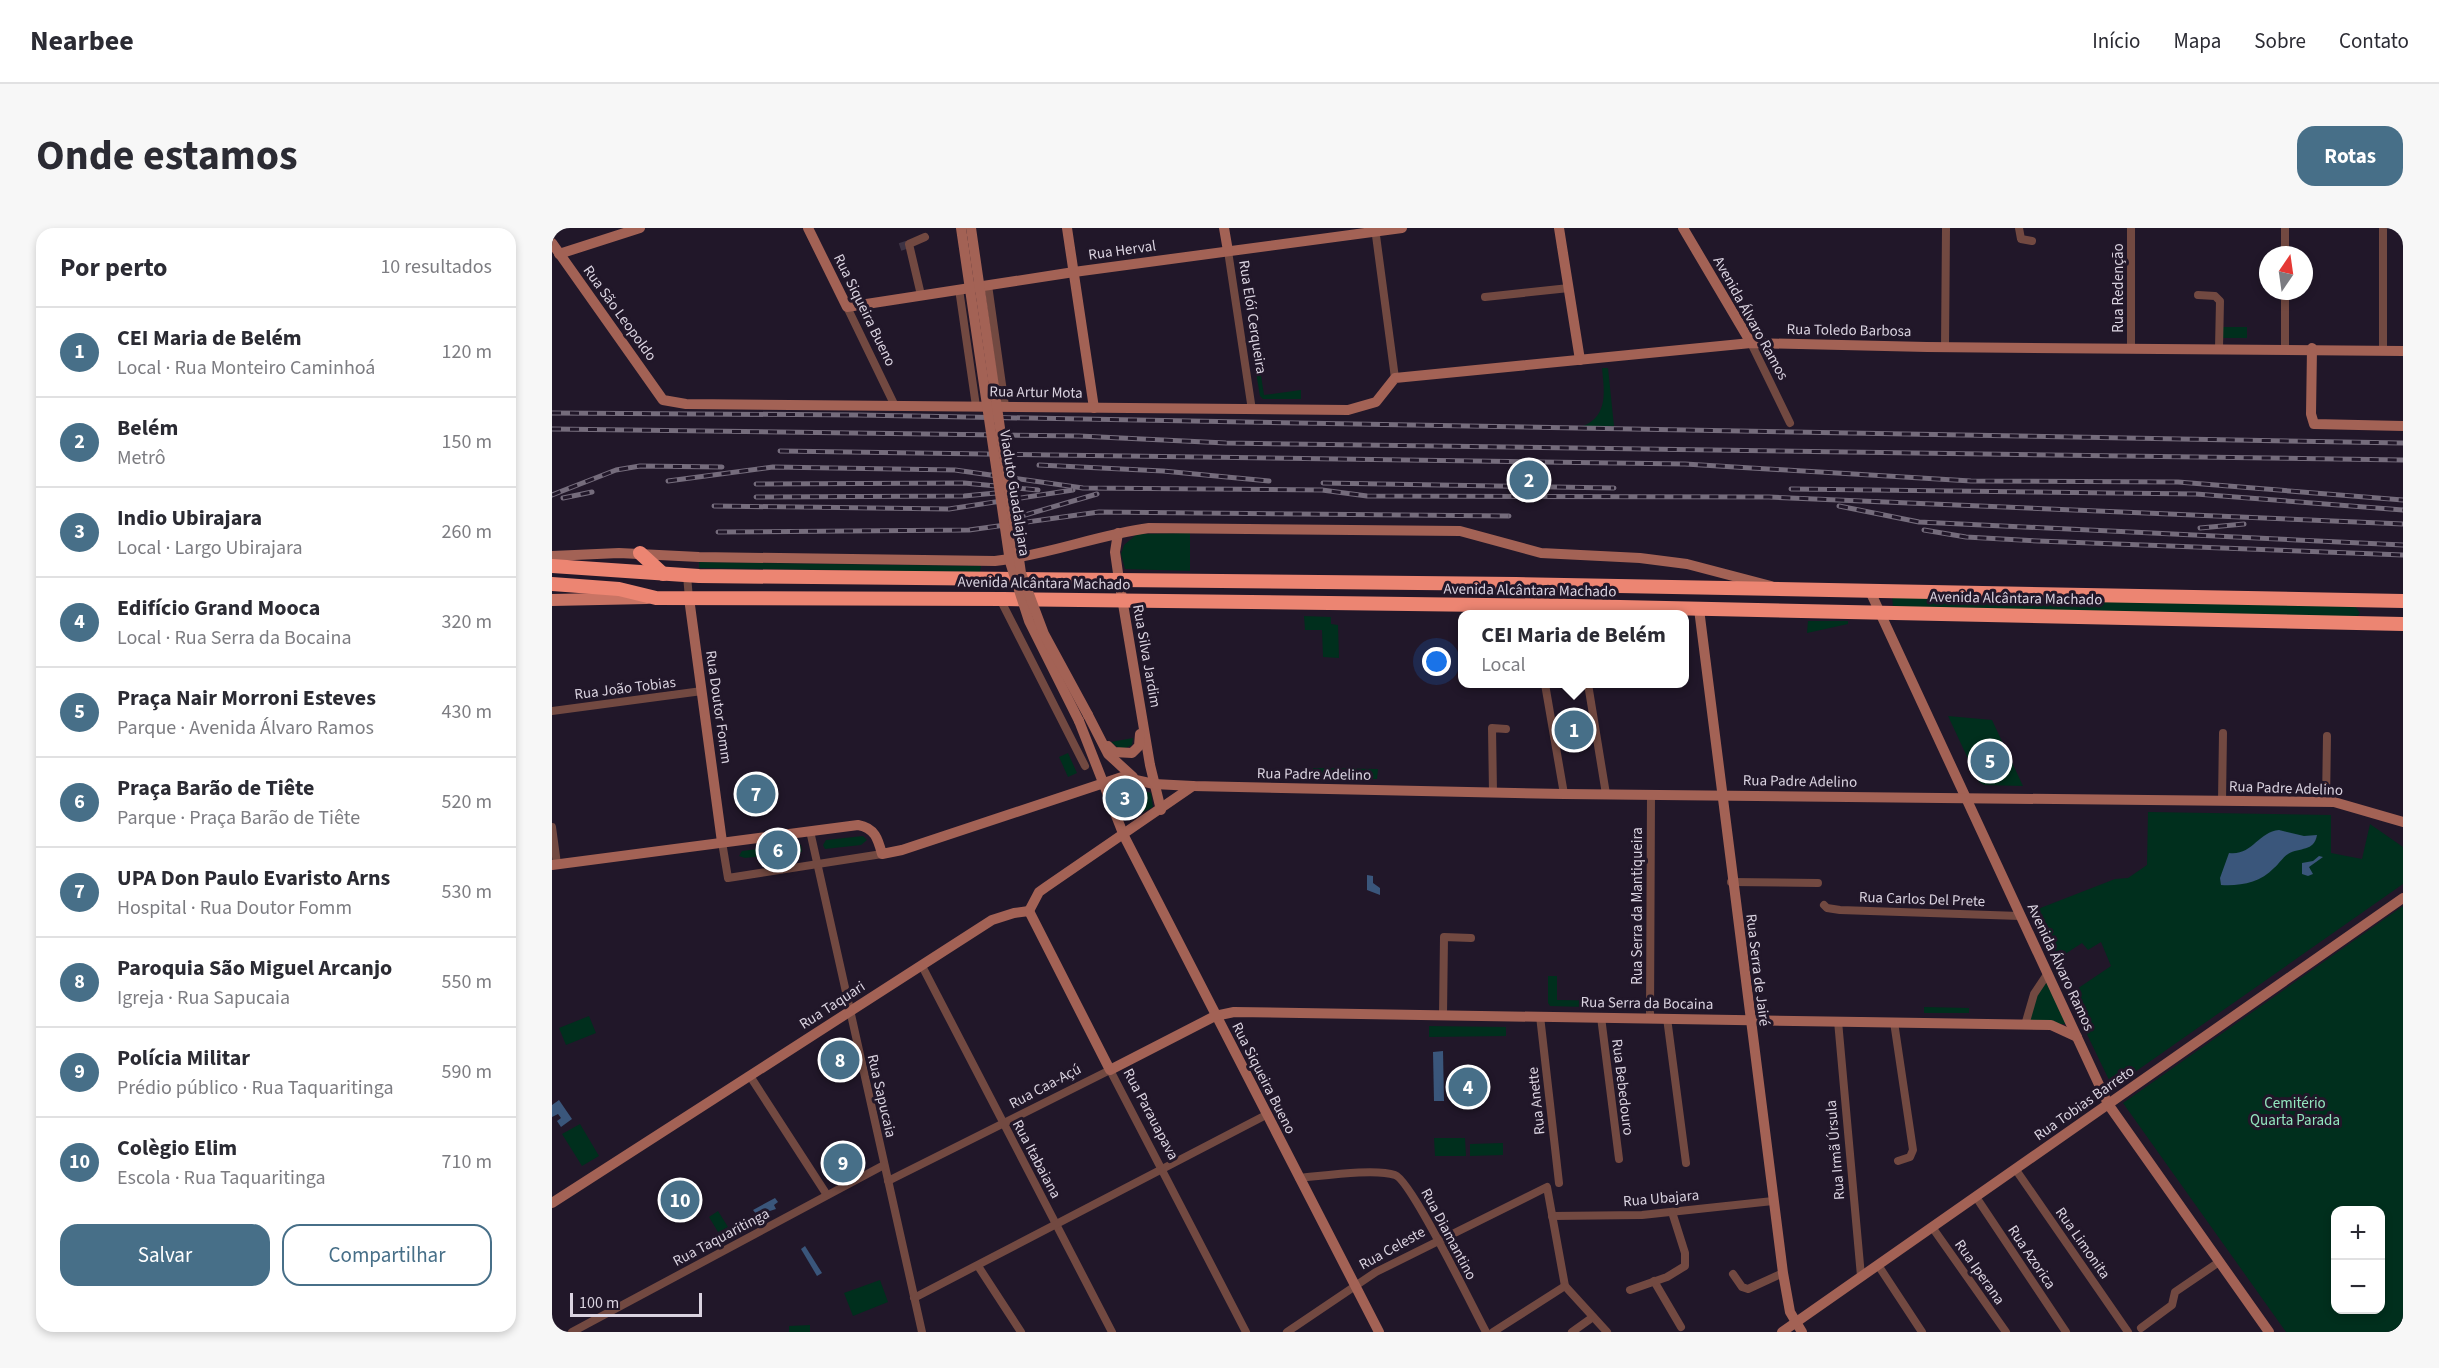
<!DOCTYPE html>
<html lang="pt">
<head>
<meta charset="utf-8">
<style>
	body { margin:0; font-family:"Source Sans 3",sans-serif; background:#f7f7f7; color:#2b2b33 }
	.controls { position:absolute; right:18px; bottom:18px; display:grid; overflow:hidden; border-radius:12px; box-shadow:0 3px 9px #0003 }
	.controls button { width:54px; height:54px; display:grid; place-items:center; padding:0; border:0; border-bottom:2px solid #e1e1e2; background:#fff; color:#2b2b33; font:30px sans-serif }
	.compass { position:absolute; left:1707px; top:18px; width:54px; height:54px; border-radius:50%; background:#fff; box-shadow:0 3px 9px #0003; rotate:13deg }
	.scale { position:absolute; left:18px; bottom:15px; width:132px; box-sizing:border-box; padding-left:6px; border:3px solid #dad3e0; border-top:0; font-size:16px; line-height:21px; white-space:nowrap; color:#dad3e0; -webkit-text-stroke:4px #211729; paint-order:stroke }
	.you { position:absolute; left:885px; top:434px; width:21px; height:21px; margin:-15px; border:4px solid #fff; border-radius:50%; background:#1a73e8; box-shadow:0 0 0 9px #1a73e833 }
	.badge { display:grid; place-items:center; width:39px; height:39px; border-radius:50%; background:#476f88; color:#fff; font-size:20px; font-weight:700 }
	.pin { position:absolute; translate:-50% -50%; border:3px solid #fff; box-shadow:0 2px 6px #0006 }
	.popup { position:absolute; left:906px; top:382px; width:231px; height:78px; box-sizing:border-box; display:grid; place-content:center; border-radius:12px; background:#fff; filter:drop-shadow(0 2px 4px #0005); font-size:20px; white-space:nowrap; color:#7c7c81 }
	.popup b { font-size:22px; color:#2b2b33 }
	.popup::after { content:''; position:absolute; left:50%; top:100%; margin-left:-12px; border:12px solid transparent; border-top-color:#fff }
	.list { margin:0; padding:0; list-style:none }
	h2 { display:flex; justify-content:space-between; align-items:center; height:78px; margin:0; padding:0 24px; font-size:26px }
	h2 small { font-size:20px; font-weight:400; color:#7c7c81 }
	.list li { display:grid; grid-template-columns:39px 1fr auto; gap:18px; align-items:center; box-sizing:border-box; height:90px; padding:0 24px; border-top:2px solid #e1e1e2 }
	.list b { display:block; font-size:22px; white-space:nowrap }
	.list p { margin:0; font-size:20px; white-space:nowrap; color:#7c7c81 }
	.list em { font-size:20px; font-style:normal; color:#7c7c81 }
	.actions { display:flex; gap:12px; padding:18px 24px }
	.actions a { flex:1; padding:14px 0; border:2px solid #476f88; border-radius:18px; text-align:center; font-size:21px; color:#476f88 }
	.actions .main { background:#476f88; color:#fff }
	.map { position:relative; flex:none; width:1851px; height:1104px; overflow:hidden; border-radius:18px }
	header { display:flex; align-items:center; gap:36px; box-sizing:border-box; height:84px; padding:0 30px; background:#fff; border-bottom:2px solid #e1e1e2 }
	header strong { font-size:28px }
	nav { display:flex; gap:33px; margin-inline-start:auto; font-size:21px }
	.intro { display:flex; align-items:center; justify-content:space-between; box-sizing:border-box; height:144px; padding:0 36px }
	h1 { margin:0; font-size:42px }
	.button { padding:15px 27px; border-radius:18px; background:#476f88; color:#fff; font-size:21px; font-weight:700 }
	main { display:flex; gap:36px; padding:0 36px }
	aside { flex:1; background:#fff; border-radius:18px; box-shadow:0 3px 9px #0003 }
	.map>svg:first-child { display:block }
	.green { fill:#002f1d; fill-rule:evenodd }
	.water { fill:#3a567b }
	.lines { fill:none; stroke-linecap:round; stroke-linejoin:round }
	.street-tunnel { stroke:#3d3344; stroke-width:8; stroke-dasharray:8 4; stroke-linecap:butt }
	.street { stroke:#724941; stroke-width:8 }
	.secondary { stroke:#a36255; stroke-width:10 }
	.primary { stroke:#c97464; stroke-width:12 }
	.highway { stroke:#ec8572; stroke-width:14 }
	.rail-casing { stroke:#756c7c; stroke-width:5 }
	.rail { stroke:#211729; stroke-width:3; stroke-dasharray:9; stroke-linecap:butt }
	.secondary-bridge { stroke:#a36255; stroke-width:10 }
	.labels { text-anchor:middle; stroke-width:6; stroke-linejoin:round; paint-order:stroke }
	.street-label { font-size:15px; fill:#dad3e0; stroke:#211729 }
	.park-label { font-size:15px; fill:#93e7bf; stroke:#211729 }
</style>
</head>
<body>
<header>
<strong>Nearbee</strong>
<nav><a>Início</a><a>Mapa</a><a>Sobre</a><a>Contato</a></nav>
</header>
<div class="intro"><h1>Onde estamos</h1><a class="button">Rotas</a></div>
<main>
<aside>
<h2>Por perto<small>10 resultados</small></h2>
<ul class="list">
<li><span class="badge">1</span><div><b>CEI Maria de Belém</b><p>Local · Rua Monteiro Caminhoá</p></div><em>120 m</em></li>
<li><span class="badge">2</span><div><b>Belém</b><p>Metrô</p></div><em>150 m</em></li>
<li><span class="badge">3</span><div><b>Indio Ubirajara</b><p>Local · Largo Ubirajara</p></div><em>260 m</em></li>
<li><span class="badge">4</span><div><b>Edifício Grand Mooca</b><p>Local · Rua Serra da Bocaina</p></div><em>320 m</em></li>
<li><span class="badge">5</span><div><b>Praça Nair Morroni Esteves</b><p>Parque · Avenida Álvaro Ramos</p></div><em>430 m</em></li>
<li><span class="badge">6</span><div><b>Praça Barão de Tiête</b><p>Parque · Praça Barão de Tiête</p></div><em>520 m</em></li>
<li><span class="badge">7</span><div><b>UPA Don Paulo Evaristo Arns</b><p>Hospital · Rua Doutor Fomm</p></div><em>530 m</em></li>
<li><span class="badge">8</span><div><b>Paroquia São Miguel Arcanjo</b><p>Igreja · Rua Sapucaia</p></div><em>550 m</em></li>
<li><span class="badge">9</span><div><b>Polícia Militar</b><p>Prédio público · Rua Taquaritinga</p></div><em>590 m</em></li>
<li><span class="badge">10</span><div><b>Colègio Elim</b><p>Escola · Rua Taquaritinga</p></div><em>710 m</em></li>
</ul>
<div class="actions"><a class="main">Salvar</a><a>Compartilhar</a></div>
</aside>
<div class="map">
<svg width="1851" height="1104" viewBox="0 0 1851 1104">
	<rect width="100%" height="100%" fill="#211729"/>
	<g class="green">
		<path d="M700,89L712,167L749,162V171H711L708,168L695,90Z"/>
		<rect x="1669" y="99" width="26" height="11"/>
		<path d="M1050,140H1056L1062,198H1031C1057,188 1052,162 1050,140Z"/>
		<path d="M638,305V343L573,341L569,326L572,317L585,306Z"/>
		<path d="M147,334L429,338L428,344L147,340Z"/>
		<path d="M1340,368L1803,378L1808,385L1805,389L1341,379Z"/>
		<path d="M752,388L779,389V396L786,397L787,430L771,429L770,402H753Z"/>
		<path d="M1256,393H1296V396L1255,405Z"/>
		<path d="M1396,488L1440,492L1471,558L1432,557L1427,554Z"/>
		<path d="M581,510L580,517L569,522L559,514Z"/>
		<path d="M516,525L525,545L516,549L507,529Z"/>
		<path d="M761,540L826,541L825,551L763,550Z"/>
		<path d="M571,557L599,565L601,579L578,591L563,562L564,559Z"/>
		<path d="M1596,584L1779,587V625L1810,631L1818,596L1851,619V656L1563,858L1558,854L1516,767L1559,738L1549,714L1536,722L1530,715L1501,734L1478,684L1563,651L1576,650L1595,637Z"/>
		<path d="M311,608L315,612L309,617L273,621L271,617L274,612Z"/>
		<path d="M246,616L249,617L250,624L193,630L187,628L190,623Z"/>
		<path d="M232,627L234,637L215,641L214,631Z"/>
		<path d="M1851,678V1104H1734L1571,875ZM1828,982V1082H1784V982Z"/>
		<path d="M996,748H1005V772L1067,773V780L998,778L996,775Z"/>
		<path d="M1496,749L1519,796H1475L1479,776Z"/>
		<path d="M1372,779L1417,780V785H1372Z"/>
		<path d="M37,788L44,805L14,817L7,800Z"/>
		<path d="M877,798L954,799V808L877,809Z"/>
		<path d="M28,896L47,928L30,938L10,906Z"/>
		<path d="M882,910H913L914,928H883Z"/>
		<path d="M951,915V927L918,928V916Z"/>
		<path d="M166,983L176,999L166,1004L157,989Z"/>
		<path d="M328,1052L336,1074L301,1088L292,1065Z"/>
		<path d="M258,1097V1104H237V1098Z"/>
	</g>
	<g class="water">
		<path d="M1727,602L1752,608L1765,607C1762,624 1748,619 1736,626C1730,630 1727,636 1722,640C1708,655 1689,658 1669,657L1668,650L1677,625C1700,628 1706,604 1727,602Z"/>
		<path d="M1767,628L1771,629L1757,639L1761,646L1756,648L1750,646V635L1761,633Z"/>
		<path d="M815,647L821,648V655L828,660V667L815,662Z"/>
		<path d="M891,823L892,873H882L881,824Z"/>
		<path d="M7,872L20,891L9,899L5,893L9,890L6,886L0,889V877Z"/>
		<path d="M223,970L226,974L222,977L224,981L205,987L201,982Z"/>
		<path d="M253,1018L270,1045L265,1048L249,1021Z"/>
	</g>
	<g class="lines">
		<path class="street-tunnel" d="M348,19L357,16"/>
		<g class="street">
			<path d="M823,0L843,150"/>
			<path d="M1467,0L1469,11L1480,13"/>
			<path d="M1831,0V122"/>
			<path d="M676,23L700,182"/>
			<path d="M1733,27V0"/>
			<path d="M436,57L453,178"/>
			<path d="M407,61L424,178"/>
			<path d="M369,67L357,16L373,9"/>
			<path d="M1646,67L1663,68L1668,73L1667,120"/>
			<path d="M933,69L1017,60"/>
			<path d="M295,79L343,178"/>
			<path d="M1199,115L1238,195"/>
			<path d="M1393,120L1394,0"/>
			<path d="M1579,120V0"/>
			<path d="M1733,120V63"/>
			<path d="M135,348L137,370"/>
			<path d="M448,371L533,538"/>
			<path d="M993,456L1012,566"/>
			<path d="M1036,456L1054,566"/>
			<path d="M0,483L150,463"/>
			<path d="M941,564L940,500L954,501"/>
			<path d="M1670,573L1671,505"/>
			<path d="M1774,574L1775,508"/>
			<path d="M0,599L5,636"/>
			<path d="M258,603L370,1104"/>
			<path d="M170,614L176,650L330,626"/>
			<path d="M1179,654L1266,655"/>
			<path d="M1272,677L1275,680L1288,682L1468,688"/>
			<path d="M370,738L560,1104"/>
			<path d="M891,787L892,709L919,710"/>
			<path d="M988,788L1007,955"/>
			<path d="M1049,789L1067,931"/>
			<path d="M1098,790L1099,566"/>
			<path d="M1115,790L1134,935"/>
			<path d="M1286,793L1309,1048"/>
			<path d="M1342,794L1361,922L1358,929L1346,933"/>
			<path d="M1473,797L1482,766L1496,745"/>
			<path d="M198,848L275,967"/>
			<path d="M1464,942L1576,1104"/>
			<path d="M747,950C770,948 823,940 843,947C859,952 921,1080 934,1104"/>
			<path d="M336,953L558,842L694,1104"/>
			<path d="M1424,969L1514,1104"/>
			<path d="M1000,988L1090,987L1221,973"/>
			<path d="M1380,999L1454,1104"/>
			<path d="M1326,1037L1370,1104"/>
			<path d="M426,1038L469,1104"/>
			<path d="M1181,1046L1190,1059L1196,1061L1231,1045"/>
			<path d="M1102,1053L1129,1099"/>
			<path d="M1078,1062L1115,1049L1133,1038V1025L1120,984"/>
			<path d="M362,1070L714,887"/>
			<path d="M1589,1100L1620,1077L1623,1064L1667,1034"/>
			<path d="M20,1104L332,937"/>
			<path d="M735,1104L824,1044L995,959L1013,1058L1055,1104"/>
			<path d="M941,1104L1013,1058"/>
			<path d="M1020,1104L1041,1089"/>
		</g>
		<g class="secondary">
			<path d="M256,0L295,79L522,44L850,0"/>
			<path d="M515,0L542,180"/>
			<path d="M672,0L676,23"/>
			<path d="M1007,0L1028,132"/>
			<path d="M1131,0L1199,115"/>
			<path d="M0,15L111,172L134,176L796,182L824,174L843,150L1199,115L1375,119L1851,123"/>
			<path d="M7,26L88,0"/>
			<path d="M1760,120L1759,186L1762,196L1851,198"/>
			<path d="M566,305L563,324L567,352L598,537L609,582"/>
			<path d="M0,328L67,325L147,329L443,333C496,327 545,307 597,300L908,303L989,325L1088,330L1135,336L1219,358"/>
			<path d="M1317,361L1556,876L1717,1104"/>
			<path d="M137,370L170,614"/>
			<path d="M1147,381L1231,1045L1238,1084L1250,1104"/>
			<path d="M536,487L556,526L581,549"/>
			<path d="M527,493L572,608L827,1104"/>
			<path d="M556,518L562,524L580,525L587,518L588,506"/>
			<path d="M0,637L306,597C323,600 326,611 330,626L350,622L570,549L602,556L641,558L1012,566L1782,574L1851,594"/>
			<path d="M477,683L558,842L663,788L682,784L1499,797L1525,809"/>
			<path d="M477,683L487,664L494,659L641,558"/>
			<path d="M0,975L440,692L462,685L477,683"/>
			<path d="M1230,1104L1851,670"/>
		</g>
		<path class="primary" d="M0,372L95,370"/>
		<g class="highway">
			<path d="M88,325L111,346"/>
			<path d="M0,338L147,348L964,356L1851,373"/>
			<path d="M0,356L67,361L104,370L452,371L1023,378L1851,396"/>
		</g>
		<g class="rail-casing">
			<g id="rail">
				<path d="M0,185L307,187L1851,215"/>
				<path d="M0,201L527,208L674,215L1851,232"/>
				<path d="M228,223L1133,236L1419,253L1626,254L1851,272"/>
				<path d="M487,237L611,243L717,253"/>
				<path d="M116,253L221,239L403,242L531,260L770,262L815,268L1217,269L1851,296"/>
				<path d="M771,255L1062,260"/>
				<path d="M204,256L412,255L486,262"/>
				<path d="M1239,261L1644,266L1851,282"/>
				<path d="M0,267L64,242L88,238L170,239"/>
				<path d="M204,269L412,268L444,265"/>
				<path d="M11,270L40,264"/>
				<path d="M162,278L397,281L521,262"/>
				<path d="M1287,278L1367,294L1851,317"/>
				<path d="M456,292L545,266"/>
				<path d="M1648,300L1692,296"/>
				<path d="M1372,302L1414,309L1486,313L1851,327"/>
				<path d="M166,304L417,302L547,284L957,288"/>
			</g>
		</g>
		<use href="#rail" class="rail"/>
		<g class="secondary-bridge">
			<path d="M409,0L458,334L477,393L527,493"/>
			<path d="M419,0L469,345L492,406L536,487"/>
		</g>
	</g>
	<g class="labels">
		<g class="street-label">
			<text transform="translate(570 22) rotate(-8)" y="5">Rua Herval</text>
			<text transform="translate(1566 60) rotate(-90)" y="5">Rua Redenção</text>
			<text transform="translate(313 82) rotate(64)" y="5">Rua Siqueira Bueno</text>
			<text transform="translate(68 85) rotate(54)" y="5">Rua São Leopoldo</text>
			<text transform="translate(701 89) rotate(81)" y="5">Rua Elói Cerqueira</text>
			<text transform="translate(1199 90) rotate(61)" y="5">Avenida Álvaro Ramos</text>
			<text transform="translate(1297 102) rotate(1)" y="5">Rua Toledo Barbosa</text>
			<text transform="translate(484 164) rotate(1)" y="5">Rua Artur Mota</text>
			<text transform="translate(463 265) rotate(81)" y="5">Viaduto Guadalajara</text>
			<text transform="translate(492 355) rotate(1)" y="5">Avenida Alcântara Machado</text>
			<text transform="translate(978 362) rotate(1)" y="5">Avenida Alcântara Machado</text>
			<text transform="translate(1464 370) rotate(1)" y="5">Avenida Alcântara Machado</text>
			<text transform="translate(595 428) rotate(80)" y="5">Rua Silva Jardim</text>
			<text transform="translate(73 460) rotate(-7)" y="5">Rua João Tobias</text>
			<text transform="translate(167 479) rotate(82)" y="5">Rua Doutor Fomm</text>
			<text transform="translate(762 546) rotate(1)" y="5">Rua Padre Adelino</text>
			<text transform="translate(1248 553) rotate(1)" y="5">Rua Padre Adelino</text>
			<text transform="translate(1734 560) rotate(2)" y="5">Rua Padre Adelino</text>
			<text transform="translate(1370 671) rotate(2)" y="5">Rua Carlos Del Prete</text>
			<text transform="translate(1085 678) rotate(-90)" y="5">Rua Serra da Mantiqueira</text>
			<text transform="translate(1509 739) rotate(65)" y="5">Avenida Álvaro Ramos</text>
			<text transform="translate(1206 742) rotate(83)" y="5">Rua Serra de Jairé</text>
			<text transform="translate(1095 775) rotate(1)" y="5">Rua Serra da Bocaina</text>
			<text transform="translate(280 777) rotate(-33)" y="5">Rua Taquari</text>
			<text transform="translate(712 850) rotate(63)" y="5">Rua Siqueira Bueno</text>
			<text transform="translate(493 858) rotate(-28)" y="5">Rua Caa-Açú</text>
			<text transform="translate(1071 859) rotate(83)" y="5">Rua Bebedouro</text>
			<text transform="translate(330 868) rotate(77)" y="5">Rua Sapucaia</text>
			<text transform="translate(984 873) rotate(-96)" y="5">Rua Anette</text>
			<text transform="translate(1532 875) rotate(-35)" y="5">Rua Tobias Barreto</text>
			<text transform="translate(599 886) rotate(62)" y="5">Rua Parauapava</text>
			<text transform="translate(1283 922) rotate(-95)" y="5">Rua Irmã Úrsula</text>
			<text transform="translate(485 931) rotate(62)" y="5">Rua Itabaiana</text>
			<text transform="translate(1109 970) rotate(-5)" y="5">Rua Ubajara</text>
			<text transform="translate(897 1006) rotate(62)" y="5">Rua Diamantino</text>
			<text transform="translate(169 1009) rotate(-28)" y="5">Rua Taquaritinga</text>
			<text transform="translate(1531 1015) rotate(55)" y="5">Rua Limonita</text>
			<text transform="translate(840 1020) rotate(-29)" y="5">Rua Celeste</text>
			<text transform="translate(1480 1029) rotate(56)" y="5">Rua Azorica</text>
			<text transform="translate(1428 1044) rotate(55)" y="5">Rua Iperana</text>
		</g>
		<g class="park-label">
			<text x="1743" y="880">Cemitério<tspan x="1743" dy="17">Quarta Parada</tspan></text>
		</g>
	</g>
</svg>
<div class="controls">
<button>+</button>
<button>−</button>
</div>
<svg class="compass" viewBox="-18 -18 36 36"><path d="M0-13l5 13h-10z" fill="#e53935"/><path d="M0 13l5-13h-10z" fill="#7c7c81"/></svg>
<div class="scale">100 m</div>
<div class="you"></div>
<div class="pin badge" style="left:1022px;top:502px">1</div>
<div class="popup"><b>CEI Maria de Belém</b>Local</div>
<div class="pin badge" style="left:977px;top:252px">2</div>
<div class="pin badge" style="left:573px;top:570px">3</div>
<div class="pin badge" style="left:916px;top:859px">4</div>
<div class="pin badge" style="left:1438px;top:533px">5</div>
<div class="pin badge" style="left:226px;top:622px">6</div>
<div class="pin badge" style="left:204px;top:566px">7</div>
<div class="pin badge" style="left:288px;top:832px">8</div>
<div class="pin badge" style="left:291px;top:935px">9</div>
<div class="pin badge" style="left:128px;top:972px">10</div>
</div>
</main>
</body>
</html>
